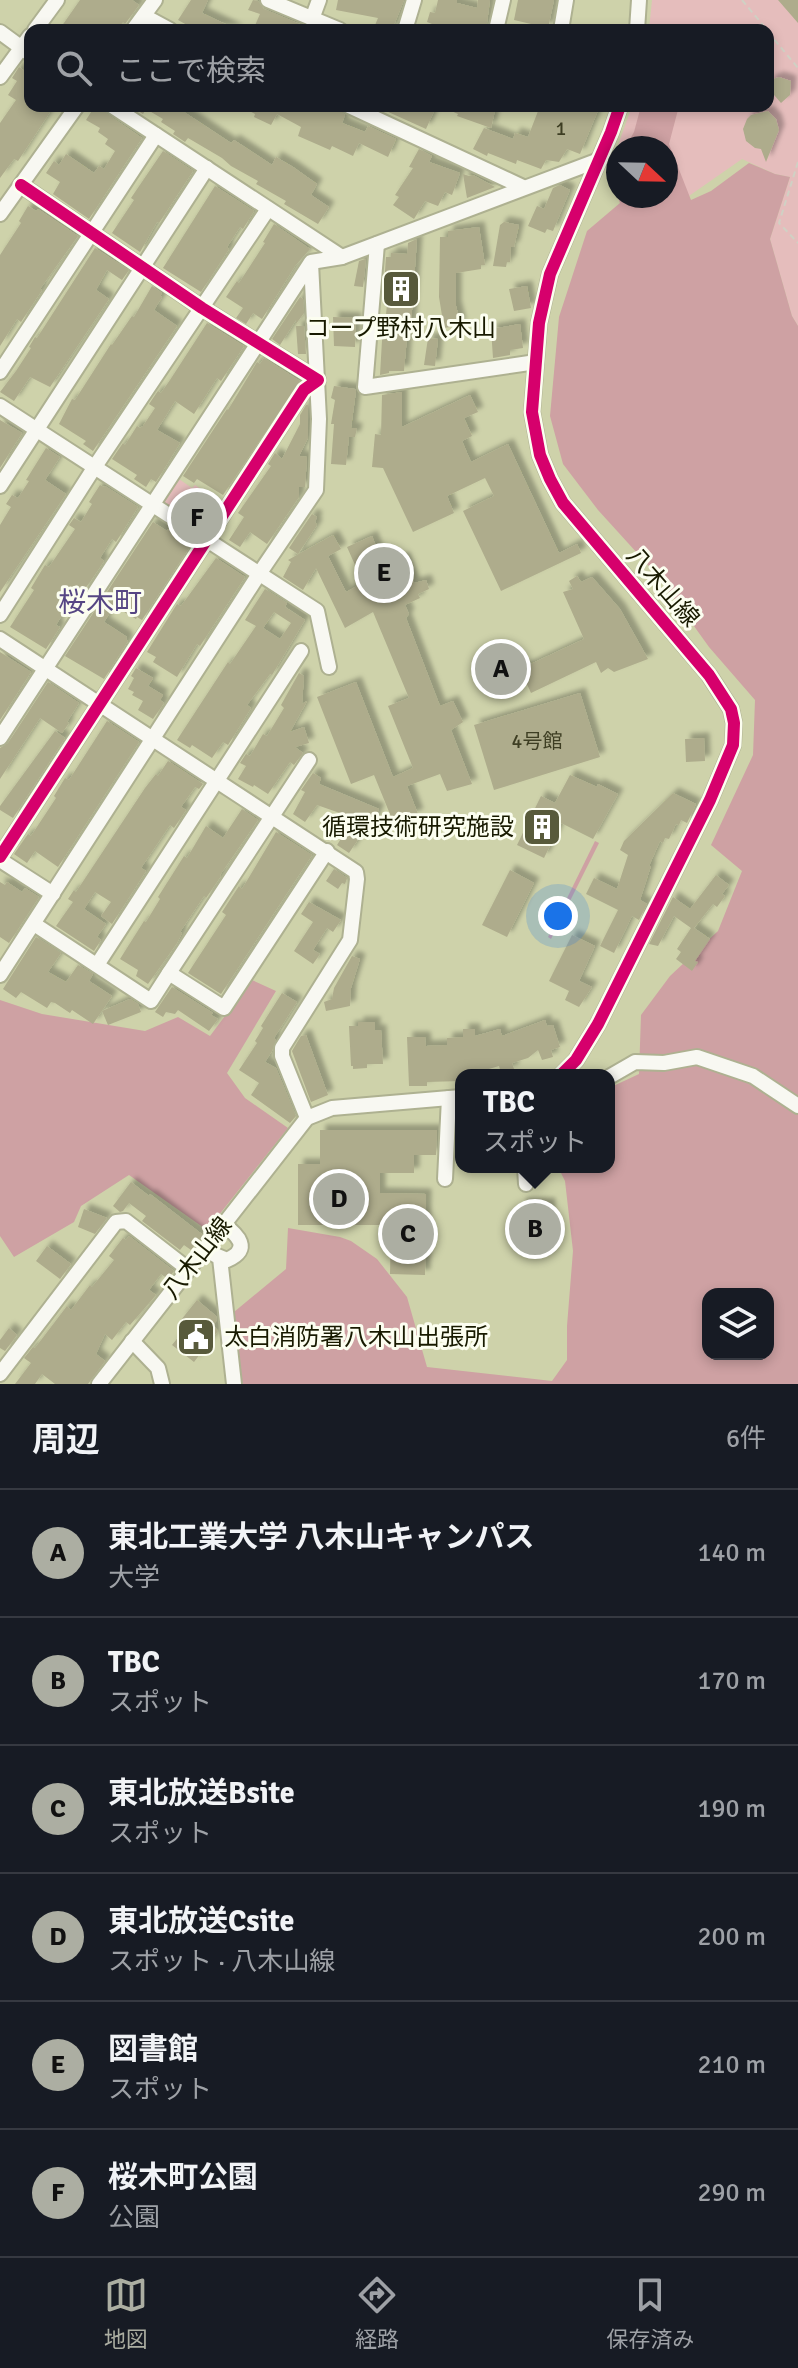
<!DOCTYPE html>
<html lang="ja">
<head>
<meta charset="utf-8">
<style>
	body { margin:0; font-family:Signika,"Noto Sans JP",sans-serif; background:#20242c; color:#f1f3f6 }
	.controls { position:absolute; right:24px; bottom:24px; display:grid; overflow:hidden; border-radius:16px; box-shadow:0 4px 12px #0003 }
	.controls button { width:72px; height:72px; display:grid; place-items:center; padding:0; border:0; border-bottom:2px solid #363941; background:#171b24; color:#f1f3f6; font:40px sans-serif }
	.compass { position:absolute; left:606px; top:136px; width:72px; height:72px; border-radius:50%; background:#171b24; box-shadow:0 4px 12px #0003; rotate:112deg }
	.you { position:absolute; left:558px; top:916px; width:28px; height:28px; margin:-20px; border:6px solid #fff; border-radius:50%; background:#1a73e8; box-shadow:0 0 0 12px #1a73e833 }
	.badge { display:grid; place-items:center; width:52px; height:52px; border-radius:50%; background:#acaea2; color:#111; font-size:26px; font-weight:700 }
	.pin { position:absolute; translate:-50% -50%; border:4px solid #fff; box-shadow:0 2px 8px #0006 }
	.popup { position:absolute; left:455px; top:1069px; width:160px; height:104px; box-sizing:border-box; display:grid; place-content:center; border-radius:16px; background:#171b24; filter:drop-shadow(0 2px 6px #0005); font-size:26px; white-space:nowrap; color:#9ea1a6 }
	.popup b { font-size:30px; color:#f1f3f6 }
	.popup::after { content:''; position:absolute; left:50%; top:100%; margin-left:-16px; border:16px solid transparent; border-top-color:#171b24 }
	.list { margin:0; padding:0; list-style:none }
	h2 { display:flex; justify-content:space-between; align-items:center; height:104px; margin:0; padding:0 32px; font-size:34px }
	h2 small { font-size:26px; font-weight:400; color:#9ea1a6 }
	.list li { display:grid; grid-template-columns:52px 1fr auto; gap:24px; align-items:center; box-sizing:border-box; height:128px; padding:0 32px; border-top:2px solid #363941 }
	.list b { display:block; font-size:30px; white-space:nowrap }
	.list p { margin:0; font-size:26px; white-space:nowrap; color:#9ea1a6 }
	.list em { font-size:26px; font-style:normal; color:#9ea1a6 }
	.icon { flex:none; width:44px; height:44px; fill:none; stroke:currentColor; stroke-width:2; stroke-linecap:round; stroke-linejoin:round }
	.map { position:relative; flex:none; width:798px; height:1384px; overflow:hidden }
	.search { position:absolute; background:#171b24; box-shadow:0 4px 12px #0003; left:24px; right:24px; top:24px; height:88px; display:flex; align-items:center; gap:20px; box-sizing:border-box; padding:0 28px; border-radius:16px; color:#9ea1a6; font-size:30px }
	.sheet { height:872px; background:#171b24 }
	nav { display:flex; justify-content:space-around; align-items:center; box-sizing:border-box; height:112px; border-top:2px solid #363941; background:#171b24; font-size:22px; color:#9ea1a6 }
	nav a { display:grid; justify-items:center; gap:4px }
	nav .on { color:#acaea2 }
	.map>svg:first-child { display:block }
	.green { fill:#e5bdbc }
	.forest { fill:#cea1a3; fill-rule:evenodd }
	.building { fill:#aeac8c; fill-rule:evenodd; filter:url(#shadow) }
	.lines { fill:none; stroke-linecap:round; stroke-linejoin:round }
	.minor-casing { stroke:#aeb191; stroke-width:18 }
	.path { stroke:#d0d1c4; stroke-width:2; stroke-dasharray:6 4; stroke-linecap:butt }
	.minor { stroke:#f8f8f2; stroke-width:14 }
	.cycleway-casing { stroke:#fcfef0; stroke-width:17 }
	.cycleway { stroke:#d6006c; stroke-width:12 }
	.labels { text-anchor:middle; stroke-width:6; stroke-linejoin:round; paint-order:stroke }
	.number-label { font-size:20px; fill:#3e3e23 }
	.poi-label { font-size:24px; fill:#181a00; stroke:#fcfef0 }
	.street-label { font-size:24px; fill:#181a00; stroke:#fcfef0 }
	.quarter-label { font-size:28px; fill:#564684; stroke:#fcfef0 }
</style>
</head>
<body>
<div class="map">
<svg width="798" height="1384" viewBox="0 0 798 1384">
	<defs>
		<filter id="shadow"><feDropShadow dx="5.5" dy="-5.5" stdDeviation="2" flood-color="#0004"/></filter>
	</defs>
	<rect width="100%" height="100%" fill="#ced2aa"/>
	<g class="green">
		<path d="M652,0H798V326L792,316L770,239L790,177L775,174L742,159L686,198L666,148H618V165L612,162L632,106H768V30H649Z"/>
		<path d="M176,477L192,488L195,485L222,504L203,532L159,503Z"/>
	</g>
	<g class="forest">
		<path d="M641,106H679L669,144L691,200L711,191L749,163L775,174L790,177L770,239L792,316L798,326V1384H236L234,1312L286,1269L288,1228L340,1237L351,1241L377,1259L407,1297L427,1367L552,1381L567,1360V1326L573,1251L565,1181L558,1167H609V1088L639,1074L641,1015L670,976L718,931L742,871L711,845L753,755L755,700L709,647L658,576L598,510L563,464L550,416L559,317L587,231L620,203L610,178L618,162V196H666V148H625L634,132ZM708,1294H768V1354H708Z"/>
		<path d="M595,841L599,843L551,939L548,937Z"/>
		<path d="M252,980L276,991L227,1073L245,1098L288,1128L207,1230L129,1175L81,1206L74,1222L14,1257L0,1236V1000L42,1014L145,1031L178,1017L210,1036Z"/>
	</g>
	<g class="building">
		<path d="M80,0H132L139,5L125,24L123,22L117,30H59Z"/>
		<path d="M191,0H208L202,13L238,30H196L178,20Z"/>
		<path d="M253,0L258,1L264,9L314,30H253L260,14L248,10Z"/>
		<path d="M338,0H404L392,30H373L378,18L336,10Z"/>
		<path d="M438,0H457V3L477,8L478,0H490L486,30H430L432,24L427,22L430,12L435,13Z"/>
		<path d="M518,0H554L548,28L514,20Z"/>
		<path d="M778,0H798V23Z"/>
		<path d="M19,67L30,75V106H54L18,161L14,159L0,178V123L16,100L8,95L17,81L12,78Z"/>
		<path d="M779,77L791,81L790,95L781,103L768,88L770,80Z"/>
		<path d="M95,106H102L107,114L142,138L89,219L53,194L60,182L46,173L54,161L59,165L66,154L94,173L99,166L104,169L115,151L105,144L108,139L98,132L100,128L86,120Z"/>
		<path d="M130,106H183L181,110L231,143L234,140L272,165L276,157L293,167L317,184L311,195L329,207L318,224L284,204L286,201L256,184L258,181L231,166L222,158L188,138L185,142L173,134L175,131L161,122L163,119L146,109L143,114Z"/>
		<path d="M240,106H339L340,111L345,115L342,123L365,132L368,126L396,139L388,157L359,143L353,156L332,146L330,150L298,136L301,127L277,114L271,125L254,117L255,114Z"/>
		<path d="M375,106H426L435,109L426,129Z"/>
		<path d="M440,106H496L491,128L457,116L458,114Z"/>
		<path d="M540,106H592L599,108L580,154L567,149L559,162L546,160L541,169L517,160L516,164L488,153L487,156L473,149L484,128L513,139L515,133L528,137Z"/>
		<path d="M768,111L776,119L779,130L766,162L761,149L755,148L746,141L743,129L747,119L751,115Z"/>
		<path d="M419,149L432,156L429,162L460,173L452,195L445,192L438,206L425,201L414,219L393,205L399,197L395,195L413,168L409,167Z"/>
		<path d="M163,151L193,171L159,223L157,222L140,252L112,233L134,200L131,198Z"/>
		<path d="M463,174L469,176L473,175L495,187L467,198Z"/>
		<path d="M560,185L570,190L553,231L547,229L545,233L528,226L537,206L544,209L553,188Z"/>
		<path d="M215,186L254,211L243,229L240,227L227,247L229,249L201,292L163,268Z"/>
		<path d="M28,206L36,211L38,209L78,236L40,289L42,290L21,322L17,319L0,346V255L21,223L19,221Z"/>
		<path d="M504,222L519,225L514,247H511L510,262H507L506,267L493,266L500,225Z"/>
		<path d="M274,224L310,249L295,266L262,319L253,313L246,324L236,318L243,308L226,297L237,281L239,283L265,243L263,242Z"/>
		<path d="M479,227L485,265H481V269L456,273V306L461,325L444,328L439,297L440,237H448V231Z"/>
		<path d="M417,239L411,325H408L404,371H389V373L380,375L383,323L385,324L389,285H384L386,257H391V253L407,254L408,243Z"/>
		<path d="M95,248L129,270L122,280L107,270L96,290L109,299L50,387L30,377L14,401L0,392L16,371L31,348L29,347L35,337L37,338Z"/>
		<path d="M366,259L363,287L354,286L359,261Z"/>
		<path d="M152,286L162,293L160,296L162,297L154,310L177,326L93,451L83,444L86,441L59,424L72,399L75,400L111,344L112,345L132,316L134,317Z"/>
		<path d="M527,286L531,308L514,311L509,289Z"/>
		<path d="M300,297L303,299L304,313L296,324V320L280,345L272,339Z"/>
		<path d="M333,317L356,318L355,347L334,346Z"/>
		<path d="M207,323L244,346L221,381L217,378L194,414L175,401L157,430L180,443L156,482L151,479L146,487L134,479L137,475L112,459L123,443L125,445L137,426L140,428L143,426L155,408L149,404L158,391L161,393L170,380Z"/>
		<path d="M520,324L523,348L510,350V355L493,358L491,329Z"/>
		<path d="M296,326H304L306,354H298Z"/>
		<path d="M428,338L438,339L435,366L424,365Z"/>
		<path d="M264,358L300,381L223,495L197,479L194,483L183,476L227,409L228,410L257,362L260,364Z"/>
		<path d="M334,386L355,389L356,391L351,428H357L355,437H349L346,465L331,464L334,424H331L335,400L331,398Z"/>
		<path d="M402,392V427L470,395L478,412L464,418L472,436L462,441L471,462L508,444L559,553L577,544L581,553L501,591L463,511L494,496L485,478L447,496L454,513L413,532L383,468L372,467L375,434L381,435L382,395Z"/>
		<path d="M306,405H308V438L299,456L307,457L305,487H299V497L267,544L250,532L240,547L229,540L244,517L238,513L271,466L268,464L275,453L282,459L300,424V415Z"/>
		<path d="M0,420L22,433L0,468Z"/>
		<path d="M46,448L60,457L45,480L66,494L0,592V525L11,507L6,504L12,495L18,498L29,481L26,480Z"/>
		<path d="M100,485L104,487L105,486L138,507L116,542L112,539L100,558L104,561L90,582L82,592L78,589L56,625L60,627L46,649L10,627L34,590L31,588L45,565L49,567L75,529L69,525L74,518L81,522L92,504L89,502Z"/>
		<path d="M312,514L317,517L315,522L317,525L298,554L289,548Z"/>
		<path d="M153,522L167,531L168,529L191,545L142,620L137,617L136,619L114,606L104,622L127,637L126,639L128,641L104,679L65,656Z"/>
		<path d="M333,535L341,549L328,556L346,592L363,583L347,547L372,536L384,566L404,557L414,583L426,580L429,589L418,594L420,598L405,605L409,614L406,618L440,706L453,701L463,722L451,730L472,784L447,791L440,774L407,786L418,814L394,824L374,775L351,784L317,697L356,682L393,777L413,768L388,706L409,698L373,612L345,628L316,568L303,590L283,577L291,562L288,560Z"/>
		<path d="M216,558L245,577L200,646L197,644L177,677L153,662L156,657L147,652L177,604L181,606Z"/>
		<path d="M577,576L581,582L592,577L620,609L648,659L614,672L608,668L601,673L596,662L531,693L520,669L584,639L563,592L573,589L569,581Z"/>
		<path d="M265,589L287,603L285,607L305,620L272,675L270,674L247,705L251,708L228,745L223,742L212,758L192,745L190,748L177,740L228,662L230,664L256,626L245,620ZM274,612L291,623L280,639L263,628Z"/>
		<path d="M0,652L31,672L0,720Z"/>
		<path d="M136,668L153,678L148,686L163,695L160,700L164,703L153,719L138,710L143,701L132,695L134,692L128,689L134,678L131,676Z"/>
		<path d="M299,673L304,676L302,704L307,701L290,732L304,727L309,743L295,747L303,753L294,765L290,762L268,794L254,785L253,787L238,779L246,766L240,763L246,754L250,756L263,734L267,736L284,708L281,705Z"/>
		<path d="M48,682L79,703L67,722L69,723L62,733L40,718L0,779V748L8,743Z"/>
		<path d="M580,693L600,757L494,790L474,725Z"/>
		<path d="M107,721L139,742L58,867L35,851L27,863L14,854L28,834L31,836L56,798L54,796L65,778L69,780Z"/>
		<path d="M55,731L65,738L13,818L0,810V806Z"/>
		<path d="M704,738L705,761L686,762L685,739Z"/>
		<path d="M168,761L203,784L199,789L195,787L181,807L186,810L174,828L170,825L141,868L146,871L112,924L101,916L111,902L95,892L84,909L106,924L97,937L101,940L94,951L56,926L73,902L68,899L74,890L76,892L145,788L156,774L158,776Z"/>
		<path d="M313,773L321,778L319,784L379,809L370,831L365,829L349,853L337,845L354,818L317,805L305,822L293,814L305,792L301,790Z"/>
		<path d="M570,775L597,787L598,784L618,794L593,839L561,823L544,858L517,845L541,796L555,803Z"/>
		<path d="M673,793L696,804L687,823L681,820L679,825L676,824L669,839L665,838L663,843L660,841L649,866H651L640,900L647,904L639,920L632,916L614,953L600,946L618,910L586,894L594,878L617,889L628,855L620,850L624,841Z"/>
		<path d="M242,809L258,820L220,875L221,876L206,898L204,896L180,932L182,933L177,943L148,984L136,976L138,970L120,959L144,921L146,922L160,899L158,897L172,875L184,856L187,858L206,826L223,838Z"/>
		<path d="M276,832L312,855L221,994L188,973L226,915L222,912L239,886L242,889Z"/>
		<path d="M334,869L347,878L345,884L342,883L338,889L326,881Z"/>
		<path d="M510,870L534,883L507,937L482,925Z"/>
		<path d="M716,875L729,885L722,894L725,896L717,907L713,904L694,928L710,939L695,961L698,962L692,971L676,959L681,952L677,949L691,928L674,916L658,946L649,944L673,897L690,909Z"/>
		<path d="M0,882L5,885L7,882L22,892L25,888L39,897L9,943L0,937Z"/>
		<path d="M309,902L341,920L333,932L327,928L313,950L320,954L313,964L294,951L313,922L301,914Z"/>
		<path d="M572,935L595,946L579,981L592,987L579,1007L565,1000L569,991L549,981Z"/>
		<path d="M36,937L61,953L48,972L66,982L78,965L93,974L89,981L112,996L93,1024L72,1010L70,1013L55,1003L51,1002L47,1008L21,992L16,998L3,989Z"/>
		<path d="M352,956L360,959L351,988L350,1006L326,1011L324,1002L332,999L334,988Z"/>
		<path d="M172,987L213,1013L211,1015L218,1019L209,1031L178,1010L175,1014L166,1012L163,1017L155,1012Z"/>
		<path d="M282,993L297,1002L274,1038L276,1040L272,1051L265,1062L276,1068L296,1116L290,1123L251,1095L259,1083L239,1070L257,1043L255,1041L263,1028L261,1026Z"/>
		<path d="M130,999L138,1004L141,1012L108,1025L102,1011Z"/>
		<path d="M545,1020L547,1026L553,1025L560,1047L551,1050L553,1057L542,1060L538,1050L528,1058L512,1063L514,1069L501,1073L499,1066L482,1071V1075H461V1081L427,1082V1086H409L407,1037H425L426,1046L447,1045V1038L463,1037V1029H475V1036L500,1029L502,1036Z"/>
		<path d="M358,1022H375V1030H381L383,1064H367V1068L353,1069V1066H351L349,1026H358Z"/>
		<path d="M306,1035L328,1095L311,1102L292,1051L301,1036Z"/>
		<path d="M320,1130H437L436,1155H414V1173H380V1193L426,1194L425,1275L390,1274L391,1225H298V1164H320Z"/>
		<path d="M131,1182L149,1196L150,1194L203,1235L191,1250L184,1245L180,1250L142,1221L146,1216L129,1203L123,1211L120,1212L113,1206Z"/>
		<path d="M521,1203H550L549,1256H521Z"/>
		<path d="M84,1209L107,1218L95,1234L78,1227Z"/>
		<path d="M129,1236L174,1271L168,1279L161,1274L149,1290L156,1295L130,1325L126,1322L112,1340L105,1334L96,1354L105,1361L88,1384H55L42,1374L35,1384H15L31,1363L24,1358L33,1347L35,1348L67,1306L71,1310L90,1285L92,1287L114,1260L109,1256L123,1238L126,1240Z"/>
		<path d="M47,1246L71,1264L60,1279L36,1261Z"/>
		<path d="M197,1300L216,1316L217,1320L213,1325L218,1331L194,1362L172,1345L188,1325L181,1320Z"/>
		<path d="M9,1328L17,1335L5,1351L0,1348V1340Z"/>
	</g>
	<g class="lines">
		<g class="minor-casing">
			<g id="minor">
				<path d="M268,0L340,30"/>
				<path d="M144,16L170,30"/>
				<path d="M312,19L319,0"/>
				<path d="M35,30L57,0"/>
				<path d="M133,30L155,0"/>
				<path d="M405,30L414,0"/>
				<path d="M496,30L503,0"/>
				<path d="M561,30L566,0"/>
				<path d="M637,30L639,0"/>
				<path d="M0,32L30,54"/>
				<path d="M0,77L30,36"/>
				<path d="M112,106L342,257"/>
				<path d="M349,106L523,187"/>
				<path d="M0,214L77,106"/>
				<path d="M377,244L365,387L536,362"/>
				<path d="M0,372L156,135"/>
				<path d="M0,406L317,611L329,667"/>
				<path d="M0,486L207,168"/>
				<path d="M0,615L94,468L268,209"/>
				<path d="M0,639L356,872L357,879L350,940L282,1048V1056L307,1118"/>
				<path d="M0,738L311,262L342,257L599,160"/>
				<path d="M0,857L304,390L318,380L202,308L21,185"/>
				<path d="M0,860L53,894"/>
				<path d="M34,924L151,1001L169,973L224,1008L327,851"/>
				<path d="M97,965L301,651"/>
				<path d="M169,973L309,760"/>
				<path d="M0,975L259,574L316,490L319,419L311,263"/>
				<path d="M561,1075L576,1060L598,1024L710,800L733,745L734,723L731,709L709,675L563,503L550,479L540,455L532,412L539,323L550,274L611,132L620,106"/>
				<path d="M609,1077L635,1062L664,1063L697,1057L753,1076L798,1106"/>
				<path d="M525,1167L526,1184"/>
				<path d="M445,1179L449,1098"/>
				<path d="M215,1255L227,1260C252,1249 238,1235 223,1224"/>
				<path d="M220,1258L234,1384"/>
				<path d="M132,1341L158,1368L162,1384"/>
				<path d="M0,1374L116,1222L126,1221L188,1269"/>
				<path d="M99,1384L307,1118L332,1108L461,1097"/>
			</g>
		</g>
		<g class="path">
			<path d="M742,0L767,30"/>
			<path d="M768,32L798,68"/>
			<path d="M798,162L779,223L798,243"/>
		</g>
		<use href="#minor" class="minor"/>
		<g class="cycleway-casing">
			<g id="cycleway">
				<path d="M0,857L304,390L318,380L202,308L21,185"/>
				<path d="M561,1075L576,1060L598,1024L710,800L733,745L734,723L731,709L709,675L563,503L550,479L540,455L532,412L539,323L550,274L611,132L620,106"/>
			</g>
		</g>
		<use href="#cycleway" class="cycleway"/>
	</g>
	<defs>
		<g id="building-square" transform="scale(2)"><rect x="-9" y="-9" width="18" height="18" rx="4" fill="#585a3b" stroke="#fcfef0"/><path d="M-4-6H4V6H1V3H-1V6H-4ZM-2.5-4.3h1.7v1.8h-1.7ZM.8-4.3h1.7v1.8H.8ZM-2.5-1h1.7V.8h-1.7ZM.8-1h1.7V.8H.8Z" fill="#fff"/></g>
		<g id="civic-square" transform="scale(2)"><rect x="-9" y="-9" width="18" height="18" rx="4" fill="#585a3b" stroke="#fcfef0"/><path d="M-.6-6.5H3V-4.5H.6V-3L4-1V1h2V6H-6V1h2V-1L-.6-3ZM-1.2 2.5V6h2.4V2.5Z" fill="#fff"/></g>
	</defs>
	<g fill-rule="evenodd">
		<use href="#building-square" x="401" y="289"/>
		<use href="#building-square" x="542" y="827"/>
		<use href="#civic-square" x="196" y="1337"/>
	</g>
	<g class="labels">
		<g class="number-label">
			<text x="561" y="135">1</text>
			<text x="537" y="748">4号館</text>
		</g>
		<g class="poi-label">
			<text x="401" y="336">コープ野村八木山</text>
			<text x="514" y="835" text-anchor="end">循環技術研究施設</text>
			<text x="224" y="1345" text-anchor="start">太白消防署八木山出張所</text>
		</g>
		<g class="street-label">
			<text transform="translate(663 587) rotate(49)" y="8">八木山線</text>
			<text transform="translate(197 1258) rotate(-52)" y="8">八木山線</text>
		</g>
		<g class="quarter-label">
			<text x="100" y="612">桜木町</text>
		</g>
	</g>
</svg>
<div class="controls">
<button><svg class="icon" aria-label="layers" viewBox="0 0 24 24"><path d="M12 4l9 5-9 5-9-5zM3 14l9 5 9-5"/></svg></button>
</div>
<svg class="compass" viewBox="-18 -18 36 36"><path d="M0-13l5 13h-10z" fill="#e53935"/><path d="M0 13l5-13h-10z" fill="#9ea1a6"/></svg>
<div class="you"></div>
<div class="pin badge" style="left:501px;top:669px">A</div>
<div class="pin badge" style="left:535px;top:1229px">B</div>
<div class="popup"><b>TBC</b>スポット</div>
<div class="pin badge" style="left:408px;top:1234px">C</div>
<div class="pin badge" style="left:339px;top:1199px">D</div>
<div class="pin badge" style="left:384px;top:573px">E</div>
<div class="pin badge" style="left:197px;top:518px">F</div>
<div class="search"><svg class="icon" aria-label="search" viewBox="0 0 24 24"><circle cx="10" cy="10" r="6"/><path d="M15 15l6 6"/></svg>ここで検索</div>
</div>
<section class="sheet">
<h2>周辺<small>6件</small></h2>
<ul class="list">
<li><span class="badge">A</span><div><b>東北工業大学 八木山キャンパス</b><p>大学</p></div><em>140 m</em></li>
<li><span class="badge">B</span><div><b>TBC</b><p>スポット</p></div><em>170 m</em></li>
<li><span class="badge">C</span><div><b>東北放送Bsite</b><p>スポット</p></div><em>190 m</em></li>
<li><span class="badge">D</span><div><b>東北放送Csite</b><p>スポット · 八木山線</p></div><em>200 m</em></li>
<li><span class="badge">E</span><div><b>図書館</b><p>スポット</p></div><em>210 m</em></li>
<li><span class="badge">F</span><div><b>桜木町公園</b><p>公園</p></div><em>290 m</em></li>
</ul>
</section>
<nav>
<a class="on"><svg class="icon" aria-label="map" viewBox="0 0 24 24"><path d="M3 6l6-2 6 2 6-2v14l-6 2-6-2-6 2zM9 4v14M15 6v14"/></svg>地図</a>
<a><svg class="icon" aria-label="directions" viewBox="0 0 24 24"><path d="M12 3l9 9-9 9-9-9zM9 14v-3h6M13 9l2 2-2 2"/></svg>経路</a>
<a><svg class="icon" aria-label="saved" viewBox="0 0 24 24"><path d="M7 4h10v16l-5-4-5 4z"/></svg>保存済み</a>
</nav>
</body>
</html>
